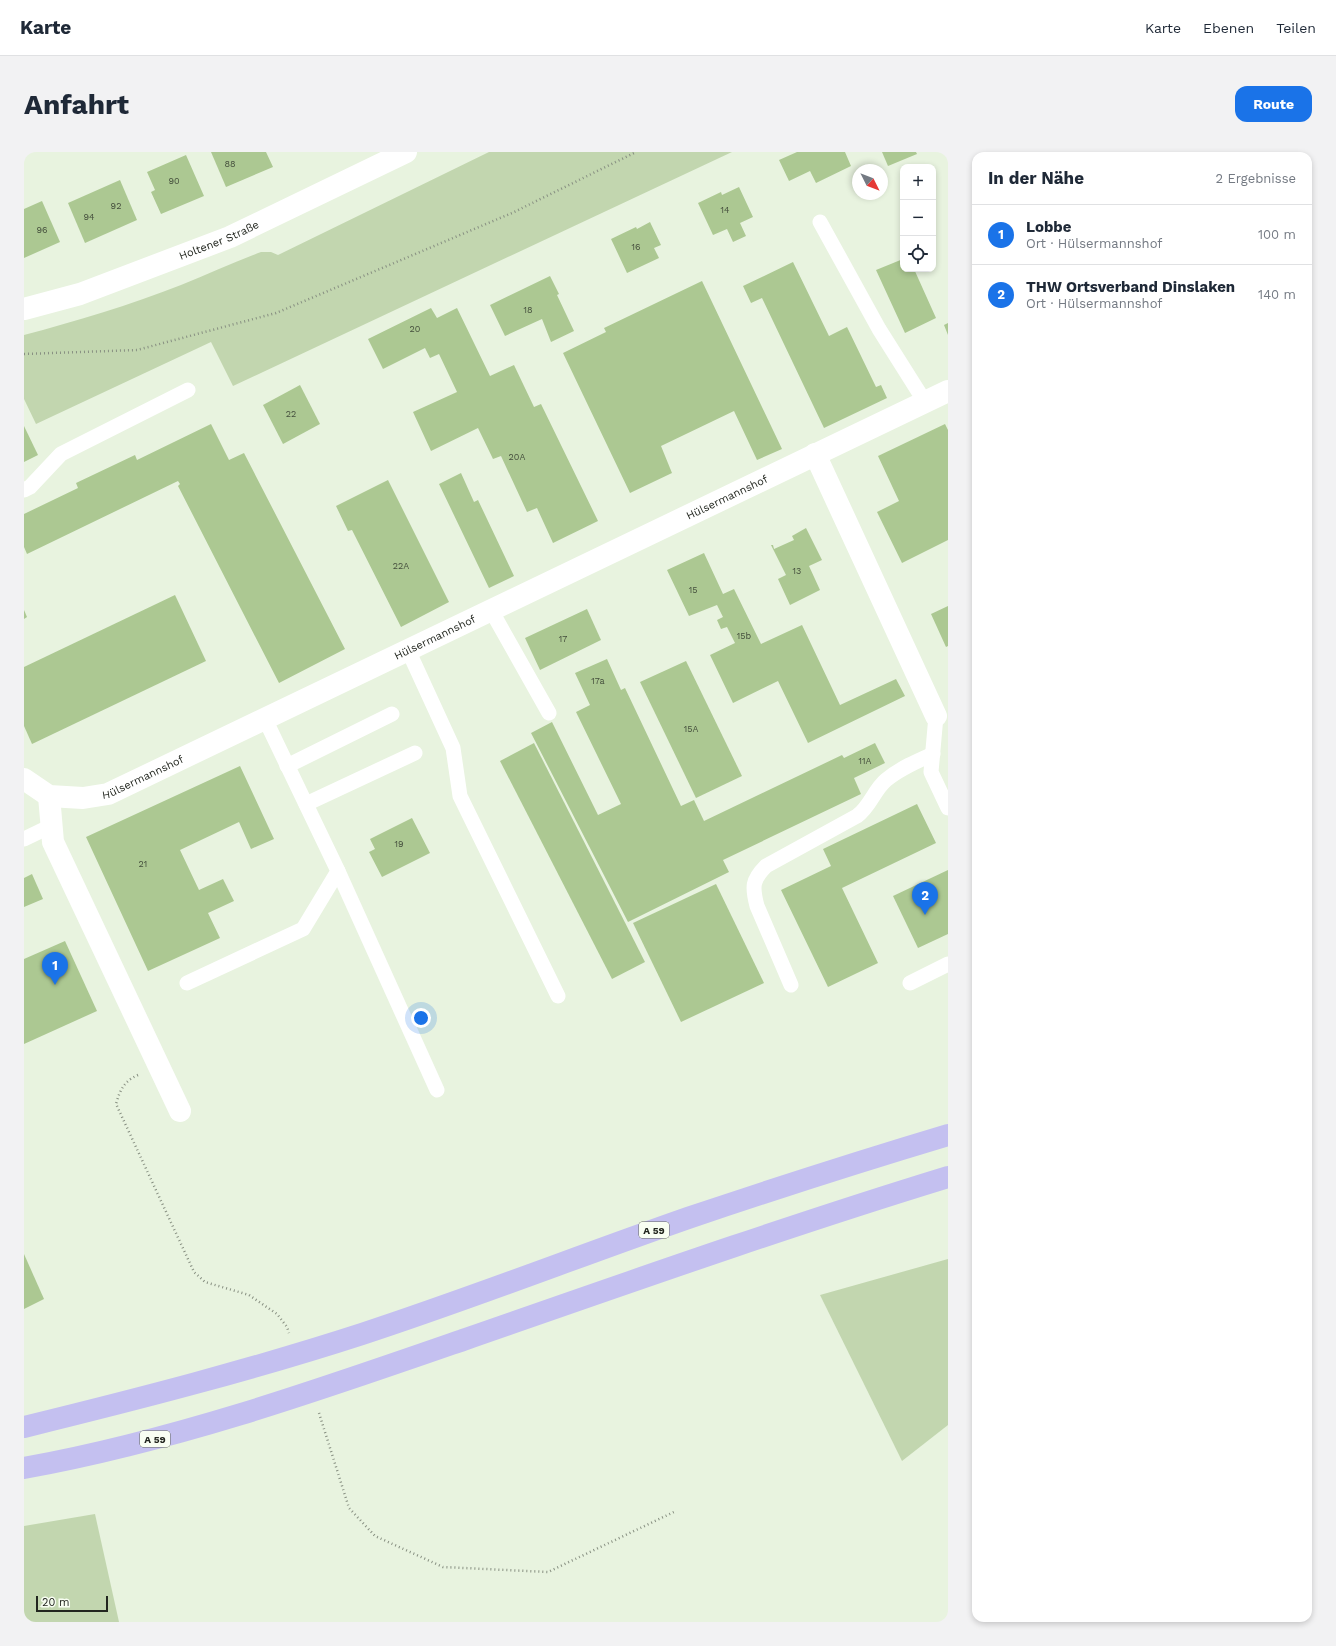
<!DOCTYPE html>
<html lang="de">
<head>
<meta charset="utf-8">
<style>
	body { margin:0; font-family:"Work Sans",sans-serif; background:#f2f2f3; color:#1f2937 }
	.controls { position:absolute; right:12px; top:12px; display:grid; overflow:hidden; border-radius:8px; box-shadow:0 2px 6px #0003 }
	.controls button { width:36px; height:36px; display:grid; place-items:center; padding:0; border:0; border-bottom:1px solid #e0e1e3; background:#fff; color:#1f2937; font:20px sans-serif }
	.compass { position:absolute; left:828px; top:12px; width:36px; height:36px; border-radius:50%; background:#fff; box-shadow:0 2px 6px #0003; rotate:132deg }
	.scale { position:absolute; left:12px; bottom:10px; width:72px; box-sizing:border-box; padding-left:4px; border:2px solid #22261f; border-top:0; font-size:11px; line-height:14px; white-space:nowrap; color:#22261f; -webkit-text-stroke:3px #f8fef2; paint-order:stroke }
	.you { position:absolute; left:397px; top:866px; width:14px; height:14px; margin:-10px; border:3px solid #fff; border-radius:50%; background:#1a73e8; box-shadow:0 0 0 6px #1a73e833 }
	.badge { display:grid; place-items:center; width:26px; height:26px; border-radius:50%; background:#1a73e8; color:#fff; font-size:13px; font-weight:700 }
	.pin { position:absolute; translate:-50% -33px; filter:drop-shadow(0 1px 2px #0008) }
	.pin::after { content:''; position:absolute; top:21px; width:14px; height:12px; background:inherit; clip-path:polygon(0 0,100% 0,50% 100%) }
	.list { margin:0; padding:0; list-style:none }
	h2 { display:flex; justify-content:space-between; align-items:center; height:52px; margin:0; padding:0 16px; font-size:17px }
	h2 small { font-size:13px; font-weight:400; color:#747a83 }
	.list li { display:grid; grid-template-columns:26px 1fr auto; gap:12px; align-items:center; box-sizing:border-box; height:60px; padding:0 16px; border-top:1px solid #e0e1e3 }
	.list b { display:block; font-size:15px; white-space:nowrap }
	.list p { margin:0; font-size:13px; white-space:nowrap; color:#747a83 }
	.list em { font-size:13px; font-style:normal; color:#747a83 }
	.icon { flex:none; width:22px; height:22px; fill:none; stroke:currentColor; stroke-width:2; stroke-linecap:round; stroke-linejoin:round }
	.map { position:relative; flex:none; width:924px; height:1470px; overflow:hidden; border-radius:12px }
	header { display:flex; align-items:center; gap:24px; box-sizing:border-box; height:56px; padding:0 20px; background:#fff; border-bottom:1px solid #e0e1e3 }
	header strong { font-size:19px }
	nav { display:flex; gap:22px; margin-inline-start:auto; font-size:14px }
	.intro { display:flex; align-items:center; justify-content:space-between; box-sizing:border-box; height:96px; padding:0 24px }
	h1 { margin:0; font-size:28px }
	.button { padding:10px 18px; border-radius:12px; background:#1a73e8; color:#fff; font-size:14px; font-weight:700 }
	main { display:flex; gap:24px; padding:0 24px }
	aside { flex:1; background:#fff; border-radius:12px; box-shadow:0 2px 6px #0003 }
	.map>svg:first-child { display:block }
	.green { fill:#c2d6af }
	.building { fill:#acc892 }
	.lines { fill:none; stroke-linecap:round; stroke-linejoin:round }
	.path { stroke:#889082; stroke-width:2.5; stroke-dasharray:1 3; stroke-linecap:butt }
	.service { stroke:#fff; stroke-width:15 }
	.minor { stroke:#fff; stroke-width:22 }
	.tertiary { stroke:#fff; stroke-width:22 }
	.motorway { stroke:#c4c0f0; stroke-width:22 }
	.labels { text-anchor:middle; stroke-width:4; stroke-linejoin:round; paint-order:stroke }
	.number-label { font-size:9px; fill:#444e3c }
	.shield { fill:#f8fef2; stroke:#62675e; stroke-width:1 }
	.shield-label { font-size:10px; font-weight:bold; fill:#22261f }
	.street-label { font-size:11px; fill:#22261f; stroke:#f8fef2 }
</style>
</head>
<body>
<header>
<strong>Karte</strong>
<nav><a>Karte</a><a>Ebenen</a><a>Teilen</a></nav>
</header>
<div class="intro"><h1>Anfahrt</h1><a class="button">Route</a></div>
<main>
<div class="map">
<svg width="924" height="1470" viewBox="0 0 924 1470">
	<rect width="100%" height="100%" fill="#e8f3df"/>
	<g class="green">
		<path d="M465,0H708L209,234L187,190L12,272L0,247V183C53,169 106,153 157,133C184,122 210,110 237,100H247L254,103Z"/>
		<path d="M924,1107V1273L878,1309L796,1143Z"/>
		<path d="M71,1362L95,1470H0V1374Z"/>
	</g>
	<g class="building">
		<path d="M187,0H242L249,15L202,35Z"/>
		<path d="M773,0H821L827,14L792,31L786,19L765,29L755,8Z"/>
		<path d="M858,0H892L893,2L864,14Z"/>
		<path d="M162,3L180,44L137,62L127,40L131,38L123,20Z"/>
		<path d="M96,28L113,68L61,91L44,51Z"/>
		<path d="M715,35L729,65L716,71L722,84L709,90L703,77L689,83L674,51L697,40L698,43Z"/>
		<path d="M18,49L36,90L0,106V57Z"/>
		<path d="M626,70L637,93L630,96L635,106L603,121L587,87L612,75L613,77Z"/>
		<path d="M879,107V117H890L912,166L881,181L852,118Z"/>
		<path d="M769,110L805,184L823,175L852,235L857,233L863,246L800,276L738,146L727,151L719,134Z"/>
		<path d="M526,124L535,142L533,143L550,179L527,190L518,167L481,184L466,153Z"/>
		<path d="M678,129L758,297L733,308L710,259L637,294L648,321L606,341L539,201L582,180L580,176Z"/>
		<path d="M407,156L413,166L433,156L466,224L490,213L510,255L517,252L574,369L529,391L513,356L503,360L477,304L469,307L454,276L407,299L389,260L433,240L415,202L406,206L401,196L359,217L344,187Z"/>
		<path d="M924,171V183L920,173Z"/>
		<path d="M276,233L296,272L259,292L239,253Z"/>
		<path d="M187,272L205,308L220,301L321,497L255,531L154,334L156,332L154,329L3,402L0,395V362L54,336L52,331L111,303L113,308Z"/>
		<path d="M921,272L924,278V388L878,411L853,360L875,349L854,304Z"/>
		<path d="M0,274L14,303L0,310Z"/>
		<path d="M437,321L450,350L454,348L490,424L465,436L415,332Z"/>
		<path d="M364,328L425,450L377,475L328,378L324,379L312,354Z"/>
		<path d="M782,376L798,408L785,414L796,438L766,453L754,427L762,423L747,393H749L750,397L770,388L768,384Z"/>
		<path d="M680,401L699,442L710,437L737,492L778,473L816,553L872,527L881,544L784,591L754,529L709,551L686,503L711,491L703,475L697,477L693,468L699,465L693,453L665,464L643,418Z"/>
		<path d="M151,443L182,509L8,592L0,574V515Z"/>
		<path d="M924,454V494L922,495L907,462Z"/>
		<path d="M563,457L577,488L516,518L501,486Z"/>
		<path d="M0,458L3,465L0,467Z"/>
		<path d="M583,507L597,538L601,536L657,654L670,648L680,669L818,603L820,606L851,591L861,611L830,626L837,642L699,708L705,720L604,770L507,581L528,570L574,663L597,652L552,560L566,553L551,521Z"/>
		<path d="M662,509L718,624L672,646L616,530Z"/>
		<path d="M510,591L621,810L588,827L476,609Z"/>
		<path d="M216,614L250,687L227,697L215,670L156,698L175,738L199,727L210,749L184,761L196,786L124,819L62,685Z"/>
		<path d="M893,652L912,691L818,736L854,811L804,835L757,738L807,714L799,697Z"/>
		<path d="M388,666L406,701L358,725L345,700L351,697L346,687Z"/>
		<path d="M924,718V782L894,796L869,744Z"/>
		<path d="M8,722L19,747L0,755V726Z"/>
		<path d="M692,732L740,831L657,870L609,771Z"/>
		<path d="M41,789L73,859L0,892V807Z"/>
		<path d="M0,1102L20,1147L0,1157Z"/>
	</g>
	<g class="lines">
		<g class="path">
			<path d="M0,202L113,198L252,161L488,61L612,0"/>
			<path d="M114,923C100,929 96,938 92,952L170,1120L181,1130L225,1143L253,1162L263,1175L265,1181"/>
			<path d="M295,1261L325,1356L351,1384L419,1415L524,1420L652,1359"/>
		</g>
		<g class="service">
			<path d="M796,70L855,177L901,250"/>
			<path d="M0,338L6,335L37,302L164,238"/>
			<path d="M467,458L525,561"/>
			<path d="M384,498L429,596L436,644L534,844"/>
			<path d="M912,564L907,620L924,656"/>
			<path d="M263,614L368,562"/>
			<path d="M282,652L391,601"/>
			<path d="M0,687L27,674"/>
			<path d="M314,719L413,938"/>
			<path d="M163,831L279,777L314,719L241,567"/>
			<path d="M886,831L924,812"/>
			<path d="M767,833L733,754C728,735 728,728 742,714L833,664C846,655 850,638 862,628C875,617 893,609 909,602"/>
		</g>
		<g class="minor">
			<path d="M791,302L912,564"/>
			<path id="s1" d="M0,627L25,644L59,646L84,642L924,239"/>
			<path d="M25,644L29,690L156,959"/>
		</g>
		<path class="tertiary" id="s2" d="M0,157L56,142L206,85L382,0"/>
		<g class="motorway">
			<path d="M0,1275C114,1247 227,1218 338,1182C448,1146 555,1104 664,1066C750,1037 837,1009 924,983"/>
			<path d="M0,1316C150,1289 295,1238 439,1188C600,1132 761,1075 924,1025"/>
		</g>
	</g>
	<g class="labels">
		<g class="number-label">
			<text x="206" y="15">88</text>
			<text x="150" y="32">90</text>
			<text x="92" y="57">92</text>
			<text x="701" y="61">14</text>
			<text x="65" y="68">94</text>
			<text x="18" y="81">96</text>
			<text x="612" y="98">16</text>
			<text x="504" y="161">18</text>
			<text x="391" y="180">20</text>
			<text x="267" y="265">22</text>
			<text x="493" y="308">20A</text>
			<text x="377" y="417">22A</text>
			<text x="773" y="422">13</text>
			<text x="669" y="441">15</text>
			<text x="720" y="487">15b</text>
			<text x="539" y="490">17</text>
			<text x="574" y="532">17a</text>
			<text x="667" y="580">15A</text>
			<text x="841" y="612">11A</text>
			<text x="375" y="695">19</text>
			<text x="119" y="715">21</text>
		</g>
		<g class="shield">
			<rect x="615" y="1070" width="30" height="16" rx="3"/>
			<rect x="116" y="1279" width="30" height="16" rx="3"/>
		</g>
		<g class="shield-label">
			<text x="630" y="1082">A 59</text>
			<text x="131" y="1291">A 59</text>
		</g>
		<g class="street-label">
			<text dy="4" stroke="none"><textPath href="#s2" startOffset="207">Holtener Straße</textPath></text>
			<text dy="4" stroke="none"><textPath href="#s1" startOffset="776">Hülsermannshof</textPath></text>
			<text dy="4" stroke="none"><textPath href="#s1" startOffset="452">Hülsermannshof</textPath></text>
			<text dy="4" stroke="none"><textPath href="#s1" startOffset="128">Hülsermannshof</textPath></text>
		</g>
	</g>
</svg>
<div class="controls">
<button>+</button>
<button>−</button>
<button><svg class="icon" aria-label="locate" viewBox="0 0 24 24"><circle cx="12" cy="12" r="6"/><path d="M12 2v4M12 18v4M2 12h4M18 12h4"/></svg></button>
</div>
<svg class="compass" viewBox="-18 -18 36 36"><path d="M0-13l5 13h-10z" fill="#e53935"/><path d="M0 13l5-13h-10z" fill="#747a83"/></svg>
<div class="scale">20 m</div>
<div class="you"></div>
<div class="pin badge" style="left:31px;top:833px">1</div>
<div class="pin badge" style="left:901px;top:763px">2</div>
</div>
<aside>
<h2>In der Nähe<small>2 Ergebnisse</small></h2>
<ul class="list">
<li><span class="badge">1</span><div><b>Lobbe</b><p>Ort · Hülsermannshof</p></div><em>100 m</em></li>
<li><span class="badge">2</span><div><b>THW Ortsverband Dinslaken</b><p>Ort · Hülsermannshof</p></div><em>140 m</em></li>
</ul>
</aside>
</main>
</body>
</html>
